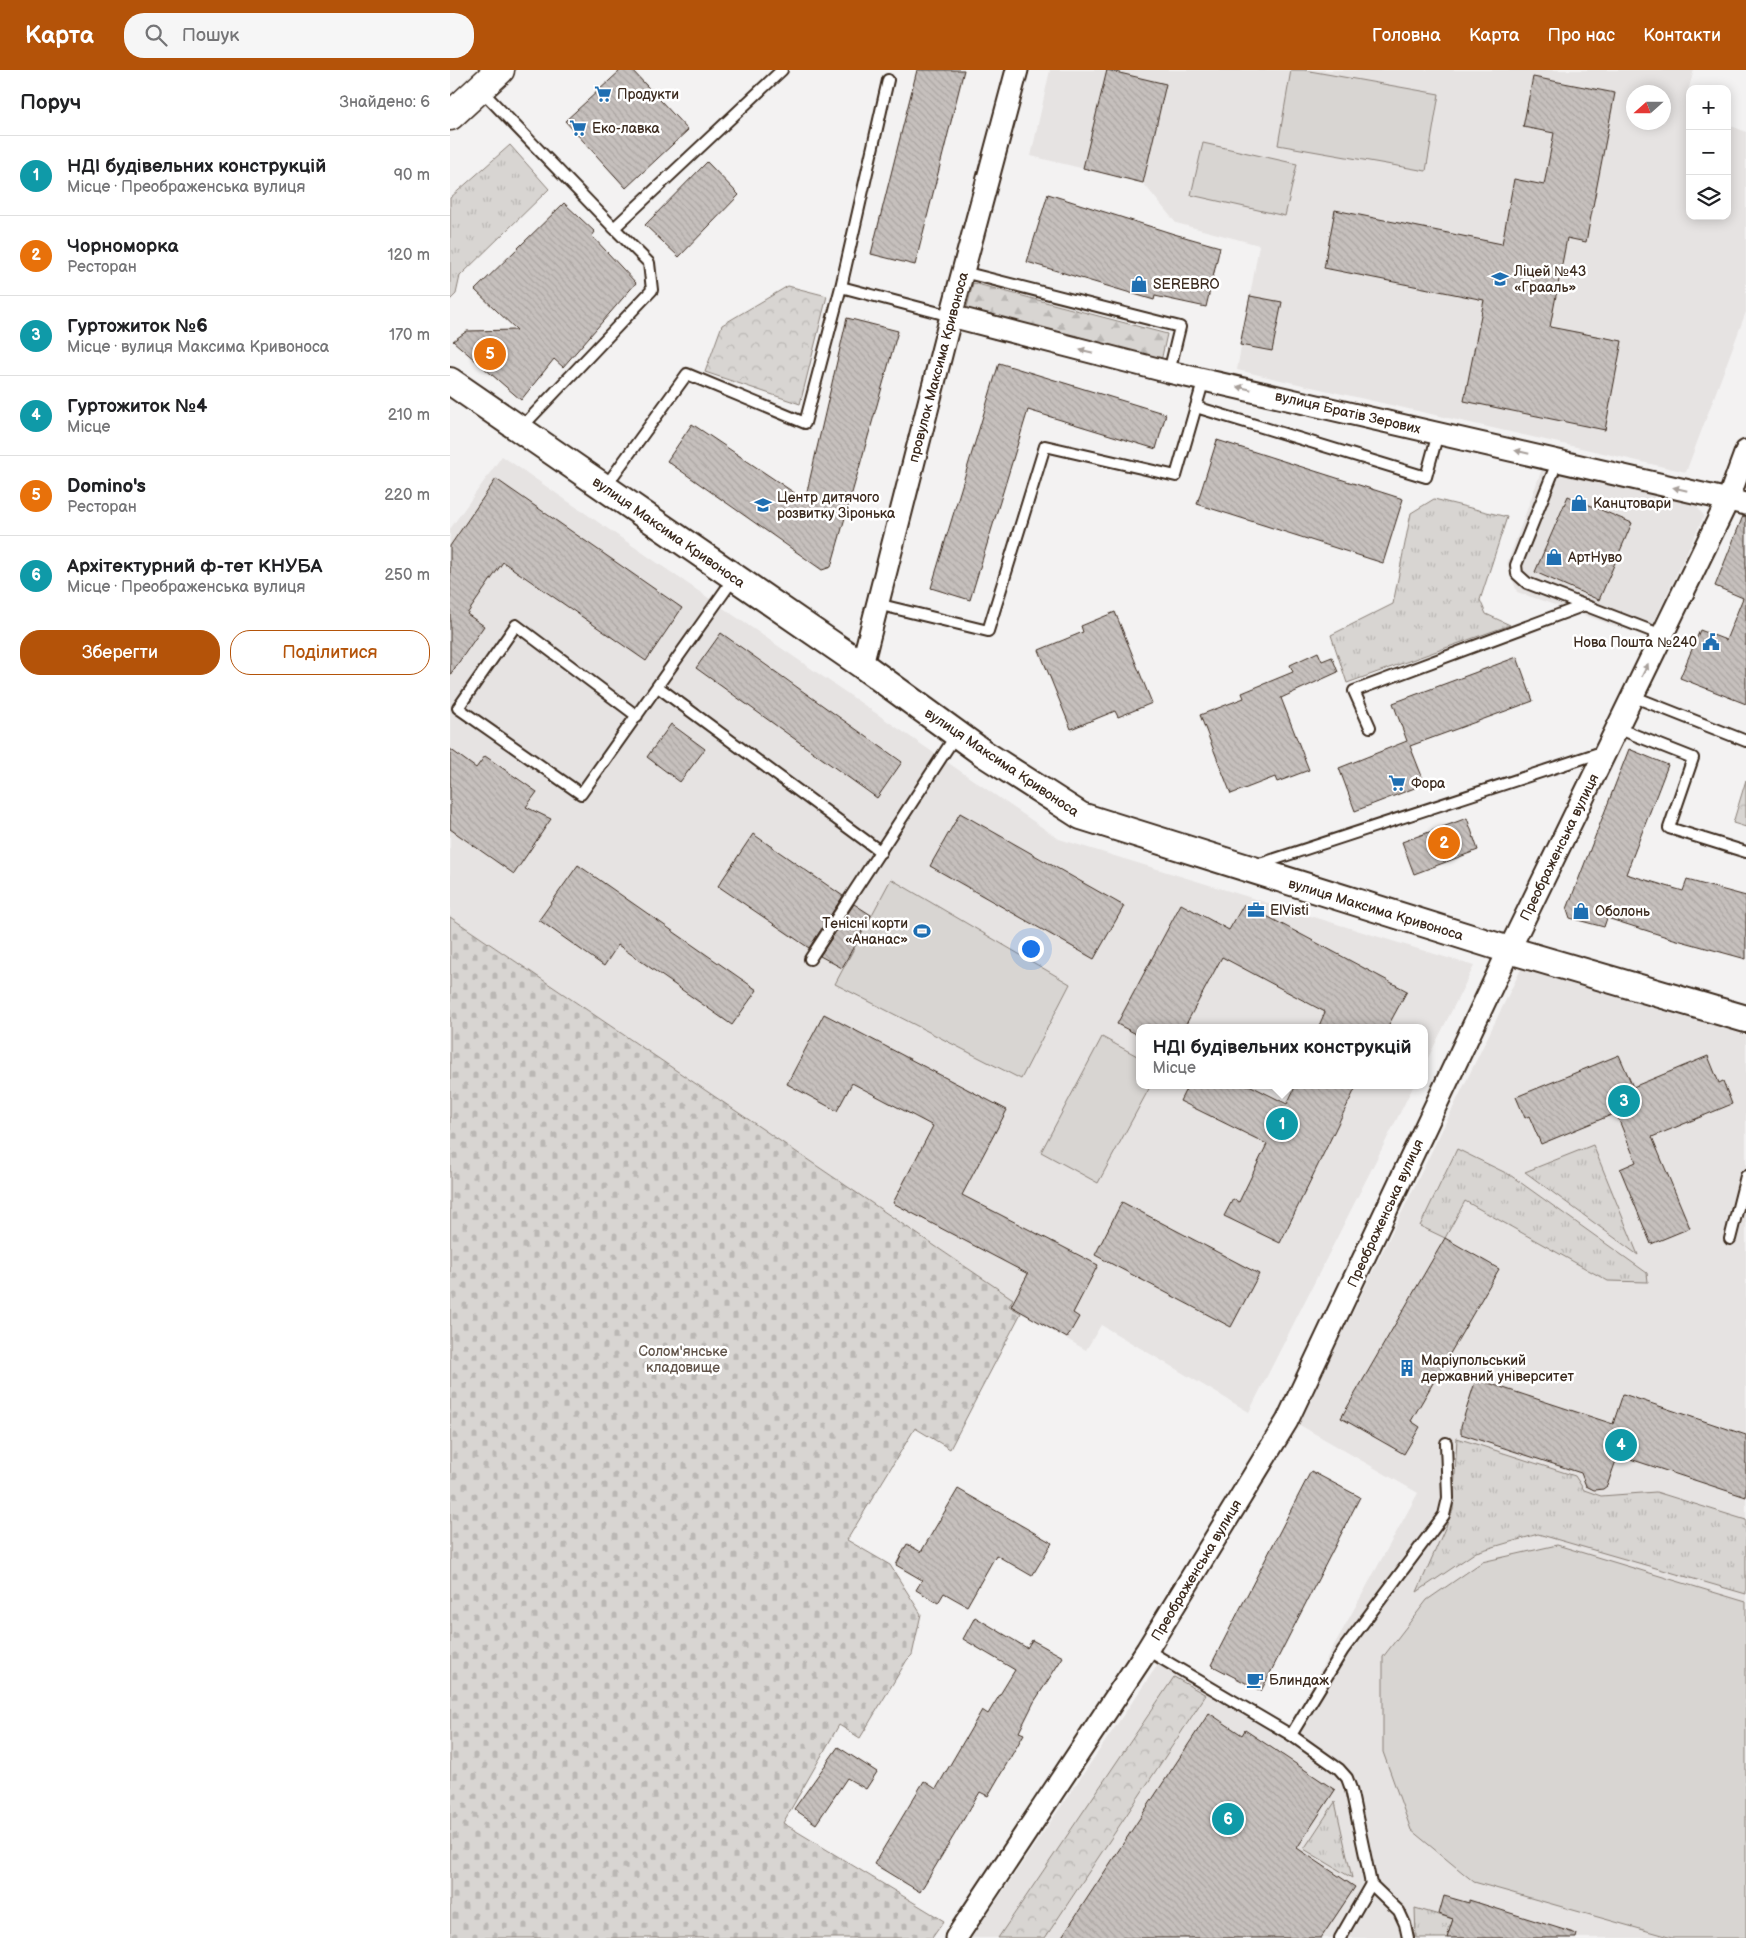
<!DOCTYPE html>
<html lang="uk">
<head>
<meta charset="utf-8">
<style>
	body { margin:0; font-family:"Balsamiq Sans",sans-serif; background:#f6f6f6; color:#202124 }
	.controls { position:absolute; right:15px; top:15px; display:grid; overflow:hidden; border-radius:10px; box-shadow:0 2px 12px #0003 }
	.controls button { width:45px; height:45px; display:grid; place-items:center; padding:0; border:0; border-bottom:1px solid #e0e0e0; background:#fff; color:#202124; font:25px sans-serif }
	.compass { position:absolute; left:1176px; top:15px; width:45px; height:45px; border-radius:50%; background:#fff; box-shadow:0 2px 12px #0003; rotate:249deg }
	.you { position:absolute; left:580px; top:878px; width:18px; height:18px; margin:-12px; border:4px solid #fff; border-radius:50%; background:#1a73e8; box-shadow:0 0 0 8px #1a73e833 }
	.badge { display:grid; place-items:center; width:32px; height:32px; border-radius:50%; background:#b45309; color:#fff; font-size:16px; font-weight:700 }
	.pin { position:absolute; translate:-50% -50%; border:2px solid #fff; box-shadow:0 1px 5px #0006 }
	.popup { position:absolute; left:686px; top:954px; width:292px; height:65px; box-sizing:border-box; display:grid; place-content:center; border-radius:10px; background:#fff; filter:drop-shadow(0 1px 4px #0005); font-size:16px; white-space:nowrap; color:#757577 }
	.popup b { font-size:19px; color:#202124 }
	.popup::after { content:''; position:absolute; left:50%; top:100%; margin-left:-10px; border:10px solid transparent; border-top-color:#fff }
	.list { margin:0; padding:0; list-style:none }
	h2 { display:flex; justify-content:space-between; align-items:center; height:65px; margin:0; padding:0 20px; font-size:21px }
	h2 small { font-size:16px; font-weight:400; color:#757577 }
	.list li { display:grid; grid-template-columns:32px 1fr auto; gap:15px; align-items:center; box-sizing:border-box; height:80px; padding:0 20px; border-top:1px solid #e0e0e0 }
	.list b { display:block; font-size:19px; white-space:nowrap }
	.list p { margin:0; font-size:16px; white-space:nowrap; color:#757577 }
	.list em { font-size:16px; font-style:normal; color:#757577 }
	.actions { display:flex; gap:10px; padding:15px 20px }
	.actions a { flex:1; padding:11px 0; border:1px solid #b45309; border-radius:20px; text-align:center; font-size:18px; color:#b45309 }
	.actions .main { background:#b45309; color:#fff }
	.icon { flex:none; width:28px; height:28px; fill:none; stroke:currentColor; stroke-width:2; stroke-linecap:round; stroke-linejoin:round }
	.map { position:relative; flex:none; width:1296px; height:1868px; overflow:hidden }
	header { display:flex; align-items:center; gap:30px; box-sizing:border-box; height:70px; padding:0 25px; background:#b45309; color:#fff }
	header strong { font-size:24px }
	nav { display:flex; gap:28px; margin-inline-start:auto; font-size:18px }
	.search { width:350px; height:45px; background:#f6f6f6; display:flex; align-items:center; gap:12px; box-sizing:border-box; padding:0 18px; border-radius:20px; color:#757577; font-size:19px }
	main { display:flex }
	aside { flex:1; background:#fff }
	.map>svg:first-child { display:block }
	.built { fill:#e6e3e2; fill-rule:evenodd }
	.grass { fill:url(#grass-tufts); stroke:#8a8078 }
	.forest { fill:url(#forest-firs); stroke:#8a8078 }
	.cemetery { fill:url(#cemetery-stones); stroke:#8a8078 }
	.park { fill:url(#park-crowns); stroke:#8a8078 }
	.garden { fill:#d8d5d2; stroke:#8a8078 }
	.building { fill:url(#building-back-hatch); stroke:#3b2a1e }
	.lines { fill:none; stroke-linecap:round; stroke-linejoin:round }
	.service-casing { stroke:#3b2a1e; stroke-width:14 }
	.minor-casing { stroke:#3b2a1e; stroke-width:25 }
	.tertiary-casing { stroke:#3b2a1e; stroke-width:30 }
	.secondary-casing { stroke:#3b2a1e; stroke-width:31 }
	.service { stroke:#fff; stroke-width:10 }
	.minor { stroke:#fff; stroke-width:21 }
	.tertiary { stroke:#fff; stroke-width:26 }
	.secondary { stroke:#fff; stroke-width:28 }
	.oneway { fill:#a79f9a }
	.labels { text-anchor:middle; stroke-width:5; stroke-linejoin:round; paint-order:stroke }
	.poi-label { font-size:14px; fill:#3b2a1e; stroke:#fff; text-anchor:start }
	.street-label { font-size:14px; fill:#3b2a1e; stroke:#fff }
	.park-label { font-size:14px; fill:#62554b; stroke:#fff }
</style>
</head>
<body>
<header>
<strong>Карта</strong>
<div class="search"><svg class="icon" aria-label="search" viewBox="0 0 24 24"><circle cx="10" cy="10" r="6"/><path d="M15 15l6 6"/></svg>Пошук</div>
<nav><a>Головна</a><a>Карта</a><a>Про нас</a><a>Контакти</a></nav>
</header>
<main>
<aside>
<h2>Поруч<small>Знайдено: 6</small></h2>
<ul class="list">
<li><span class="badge" style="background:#0f9aa8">1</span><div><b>НДІ будівельних конструкцій</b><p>Місце · Преображенська вулиця</p></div><em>90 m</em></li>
<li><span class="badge" style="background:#e8710a">2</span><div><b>Чорноморка</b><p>Ресторан</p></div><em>120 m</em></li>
<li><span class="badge" style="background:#0f9aa8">3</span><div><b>Гуртожиток №6</b><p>Місце · вулиця Максима Кривоноса</p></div><em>170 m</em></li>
<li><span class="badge" style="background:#0f9aa8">4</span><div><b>Гуртожиток №4</b><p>Місце</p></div><em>210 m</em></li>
<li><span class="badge" style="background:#e8710a">5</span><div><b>Domino's</b><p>Ресторан</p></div><em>220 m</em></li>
<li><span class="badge" style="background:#0f9aa8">6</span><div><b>Архітектурний ф-тет КНУБА</b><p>Місце · Преображенська вулиця</p></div><em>250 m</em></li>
</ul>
<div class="actions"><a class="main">Зберегти</a><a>Поділитися</a></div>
</aside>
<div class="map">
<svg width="1296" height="1868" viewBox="0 0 1296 1868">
	<defs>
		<pattern id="grass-tufts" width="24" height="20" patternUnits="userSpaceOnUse" patternTransform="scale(1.25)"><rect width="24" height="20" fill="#d8d5d2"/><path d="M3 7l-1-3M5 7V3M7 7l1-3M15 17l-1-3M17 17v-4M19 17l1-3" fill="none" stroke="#bab7b4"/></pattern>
		<pattern id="forest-firs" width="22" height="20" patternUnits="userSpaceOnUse" patternTransform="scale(1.25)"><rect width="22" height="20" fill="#d8d5d2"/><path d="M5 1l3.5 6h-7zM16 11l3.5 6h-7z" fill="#bab7b4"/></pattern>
		<pattern id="cemetery-stones" width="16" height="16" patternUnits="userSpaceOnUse" patternTransform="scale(1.25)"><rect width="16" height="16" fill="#d8d5d2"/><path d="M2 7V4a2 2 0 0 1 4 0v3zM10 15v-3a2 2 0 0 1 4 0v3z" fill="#bab7b4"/></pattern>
		<pattern id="park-crowns" width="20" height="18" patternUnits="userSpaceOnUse" patternTransform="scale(1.25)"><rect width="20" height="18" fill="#d8d5d2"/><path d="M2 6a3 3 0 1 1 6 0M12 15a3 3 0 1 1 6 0" fill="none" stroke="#bab7b4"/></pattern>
		<pattern id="building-back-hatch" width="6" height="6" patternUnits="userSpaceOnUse" patternTransform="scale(1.25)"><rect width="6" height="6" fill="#c6c0bd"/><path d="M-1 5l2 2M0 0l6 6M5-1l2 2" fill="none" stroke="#aba5a2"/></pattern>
	</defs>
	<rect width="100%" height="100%" fill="#f3f2f2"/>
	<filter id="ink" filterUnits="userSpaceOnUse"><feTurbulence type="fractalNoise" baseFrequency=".02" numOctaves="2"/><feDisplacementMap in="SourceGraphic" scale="10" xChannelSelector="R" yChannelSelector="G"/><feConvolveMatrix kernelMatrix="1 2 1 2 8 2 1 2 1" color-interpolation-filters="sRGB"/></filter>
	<g filter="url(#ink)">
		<g class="built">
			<path d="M600,0H1244L1238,21L1240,146H1277V54L1296,62V242L1236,402L787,300L809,175L726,153L693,113L581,86ZM1184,22H1214V52H1184Z"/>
			<path d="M52,386L609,769L1024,896L975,994L974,958H690V1015H964L799,1342L651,1255L636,1280L559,1236L562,1229L0,847V459Z"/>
			<path d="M1092,399L1246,435L1254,446L1197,567L1067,522L1057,494Z"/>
			<path d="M1071,899L1296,965V1868H521L715,1584L838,1659L968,1423L848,1354Z"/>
		</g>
		<g class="grass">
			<path d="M60,75L99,119L10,206L6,224L0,230V128Z"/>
			<path d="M984,429L1057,447L1030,530L1036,544L1060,555L897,613L881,565L943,534L961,443Z"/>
			<path d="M1143,1075L1188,1185L1075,1102Z"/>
			<path d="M1007,1079L1060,1105L1197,1203L1198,1212L1158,1211L1015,1131L995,1168L970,1156Z"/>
			<path d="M1007,1368L1125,1406L1134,1420L1151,1426L1206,1422L1296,1450V1524L1088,1464L1026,1482L967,1522L1003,1440Z"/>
			<path d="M885,1732L902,1808L854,1779Z"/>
			<path d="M965,1838L1003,1849L997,1868H966Z"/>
		</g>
		<path class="forest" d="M523,213L717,264L711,291L516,241Z"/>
		<path class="cemetery" d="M0,847L563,1229L559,1236L571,1243L500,1379L465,1358L397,1470L440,1495L471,1544L462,1585L457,1590L410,1668L389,1655L333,1753L494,1851L482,1868H0Z"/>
		<g class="park">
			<path d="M338,216L377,226L350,334L255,302L272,255Z"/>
			<path d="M1296,710V757L1283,753Z"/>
			<path d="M724,1607L756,1625L595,1868H548Z"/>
		</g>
		<g class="garden">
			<path d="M841,0H854L989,24L976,101L828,75Z"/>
			<path d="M753,73L847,94L835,146L741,125Z"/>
			<path d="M441,809L620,914L571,1009L385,914Z"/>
			<path d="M652,967L689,987L690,1015H701L648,1113L591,1082Z"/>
			<path d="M1107,1475L1296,1532V1868H1222L1024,1812L961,1760L933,1682V1587L977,1530L1032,1492Z"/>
		</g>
		<g class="building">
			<path d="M171,0H182L238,60L176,118L115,51Z"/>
			<path d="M467,0H514L465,195L421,184Z"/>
			<path d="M657,0L716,14L693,113L633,98Z"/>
			<path d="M1083,7L1165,23L1136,172L1117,168L1100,257L1172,271L1155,360L1014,331L1034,230L874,198L885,140L1052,174L1064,109L1094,115L1104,63L1073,57Z"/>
			<path d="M257,92L289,125L229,187L195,155Z"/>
			<path d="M598,124L724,164L770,177L756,237L705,226L704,230L577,192Z"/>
			<path d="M114,133L145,162L142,166L186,213L113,297L104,289L71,330L3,271L17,261L67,260L25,220Z"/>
			<path d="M800,226L832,232L822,281L790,275Z"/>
			<path d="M397,248L448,261L381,497L372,500L217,391L242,354L355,430Z"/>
			<path d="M549,293L716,344L706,379L578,340L520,530L481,518Z"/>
			<path d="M767,370L953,429L933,493L747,434Z"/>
			<path d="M46,409L232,538L196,591L53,492L17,544L34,556L0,605V476Z"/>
			<path d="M1118,426L1182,453L1149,530L1085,502Z"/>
			<path d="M1293,446H1296V634L1230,608L1250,560L1276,570L1293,528L1265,516Z"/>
			<path d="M665,542L702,633L668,647L665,641L621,659L589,580L633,562L631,556Z"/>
			<path d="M271,563L452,692L427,728L246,598Z"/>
			<path d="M868,582L872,591L882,587L888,602L831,628L859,700L827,712L825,707L781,724L750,645L794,628L792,623L843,602L840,595Z"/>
			<path d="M1067,587L1083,631L960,676L975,714L905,741L889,698L957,671L943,633Z"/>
			<path d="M221,654L255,679L230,712L197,687Z"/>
			<path d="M0,679L26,698L35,686L87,722L76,737L101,749L64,804L0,759Z"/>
			<path d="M1179,679L1218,695L1176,804L1233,821L1237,810L1296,826V889L1220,868L1157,848L1154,857L1120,848L1117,839Z"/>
			<path d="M510,743L674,836L644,889L480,796Z"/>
			<path d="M1017,748L1028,780L964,804L952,772Z"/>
			<path d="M303,764L393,826L359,878L268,816Z"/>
			<path d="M128,795L307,920L282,955L168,875L154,896L89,850Z"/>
			<path d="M404,834L421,845L392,898L370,886Z"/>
			<path d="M731,834L779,860L794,834L957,921L937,958H868L875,942L772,887L734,958H690V966L667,954Z"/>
			<path d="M374,944L557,1040L512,1125L648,1195L623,1243L629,1247L617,1268L561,1236L578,1204L443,1133L483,1056L402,1013L387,1041L337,1014Z"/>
			<path d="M1169,985L1183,1017L1258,986L1269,1013L1273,1011L1282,1034L1202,1067L1240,1158L1201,1174L1170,1099L1186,1092L1166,1043L1091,1074L1079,1046L1075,1048L1066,1027Z"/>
			<path d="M738,1015H799L837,1034L846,1015H907L830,1173L774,1146L783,1129L789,1132L817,1074L730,1031Z"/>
			<path d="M672,1132L809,1204L781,1257L645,1185Z"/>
			<path d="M995,1168L1049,1199L961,1351L970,1357L954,1384L891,1348Z"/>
			<path d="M1026,1309L1163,1354L1173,1324L1296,1365V1427L1168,1385L1157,1416L1153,1419L1144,1420L1136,1416L1131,1403L1011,1364V1356Z"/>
			<path d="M861,1401L910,1427L811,1621L761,1595Z"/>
			<path d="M508,1419L602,1473L582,1506L546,1485L517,1536L494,1523L488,1533L466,1520L472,1510L446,1495L457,1474L471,1482Z"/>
			<path d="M525,1547L577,1578L582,1570L613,1587L584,1632L569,1662L574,1664L538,1726L530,1722L470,1822L424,1794L474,1711L486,1719L532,1640L538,1644L565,1600L513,1569Z"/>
			<path d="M759,1643L792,1665L795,1660L885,1720L847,1778L905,1817L871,1868H611Z"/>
			<path d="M388,1677L427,1702L416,1719L397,1708L366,1754L344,1739Z"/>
			<path d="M994,1826L1019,1833V1830L1127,1864L1126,1868H997L1003,1849L989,1844Z"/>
		</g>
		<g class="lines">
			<g class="service-casing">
				<g id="service">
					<path d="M31,20L164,158"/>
					<path d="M513,202L730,257L719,302"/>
					<path d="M391,217L438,10"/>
					<path d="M746,337L976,407L988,363"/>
					<path d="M70,359L202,220L199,193L164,158L332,0"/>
					<path d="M1108,390L1066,495L1067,504L1077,513L1212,565"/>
					<path d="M155,417L237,304L355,353L391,217L501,246"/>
					<path d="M427,534L538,561L595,376L726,406L754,309"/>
					<path d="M208,617L431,782"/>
					<path d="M1182,626L1296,671"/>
					<path d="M187,646L66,555L8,638L131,724L284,508"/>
					<path d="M920,657L904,621L1135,535"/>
					<path d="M1167,658L1243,688L1219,758L1296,782"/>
					<path d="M807,795L1155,681"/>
					<path d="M360,889L506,665"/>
					<path d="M1280,1169L1296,1106"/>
					<path d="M697,1580L841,1665L889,1699L897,1708L901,1719L921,1814L949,1841L955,1854L958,1868"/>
					<path d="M841,1665L893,1580L994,1445L998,1428L996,1373"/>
					<path d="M890,1868L921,1814"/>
				</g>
			</g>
			<g class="minor-casing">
				<g id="minor">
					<path d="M501,246L719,302L1296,434"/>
					<path d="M412,595L501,246L567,0"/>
					<path d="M506,1868L697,1580L837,1351L1059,880L1278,430L1296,381"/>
				</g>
			</g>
			<g class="tertiary-casing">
				<path id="tertiary" d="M0,311L412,595L533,683L631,746L1059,880L1296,949"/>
			</g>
			<g class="secondary-casing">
				<path id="secondary" d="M0,46L50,0"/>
			</g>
			<use href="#service" class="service"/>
			<use href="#minor" class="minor"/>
			<use href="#tertiary" class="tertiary"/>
			<use href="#secondary" class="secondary"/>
		</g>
		<defs><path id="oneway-solid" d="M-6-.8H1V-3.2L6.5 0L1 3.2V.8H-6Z" transform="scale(1.25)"/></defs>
		<g class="oneway">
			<use href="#oneway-solid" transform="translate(636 281) rotate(-166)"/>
			<use href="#oneway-solid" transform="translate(794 318) rotate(-167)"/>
			<use href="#oneway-solid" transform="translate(1072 382) rotate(-167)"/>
			<use href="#oneway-solid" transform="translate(1230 419) rotate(-167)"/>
			<use href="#oneway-solid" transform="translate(1195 600) rotate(-64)"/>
		</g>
	</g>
	<defs>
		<g id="supermarket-bare" transform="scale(1.35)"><path d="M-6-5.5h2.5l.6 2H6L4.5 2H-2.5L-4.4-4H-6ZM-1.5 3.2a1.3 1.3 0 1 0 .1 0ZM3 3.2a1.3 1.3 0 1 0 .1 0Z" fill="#1f6fb2" stroke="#fff" stroke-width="2.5" paint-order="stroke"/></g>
		<g id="school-bare" transform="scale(1.35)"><path d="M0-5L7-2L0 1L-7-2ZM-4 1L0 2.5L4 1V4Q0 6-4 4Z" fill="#1f6fb2" stroke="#fff" stroke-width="2.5" paint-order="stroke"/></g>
		<g id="shop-bare" transform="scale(1.35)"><path d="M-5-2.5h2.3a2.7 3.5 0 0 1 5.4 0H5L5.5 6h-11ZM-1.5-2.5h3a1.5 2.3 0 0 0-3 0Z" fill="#1f6fb2" stroke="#fff" stroke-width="2.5" paint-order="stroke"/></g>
		<g id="civic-bare" transform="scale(1.35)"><path d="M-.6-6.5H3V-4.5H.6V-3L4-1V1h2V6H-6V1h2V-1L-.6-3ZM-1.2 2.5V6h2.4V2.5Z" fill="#1f6fb2" stroke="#fff" stroke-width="2.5" paint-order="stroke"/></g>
		<g id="office-bare" transform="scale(1.35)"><path d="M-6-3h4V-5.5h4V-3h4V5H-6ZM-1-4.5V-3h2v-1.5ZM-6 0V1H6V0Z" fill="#1f6fb2" stroke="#fff" stroke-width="2.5" paint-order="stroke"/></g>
		<g id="stadium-bare" transform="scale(1.35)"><path d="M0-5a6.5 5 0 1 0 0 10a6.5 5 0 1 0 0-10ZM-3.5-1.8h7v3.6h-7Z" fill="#1f6fb2" stroke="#fff" stroke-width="2.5" paint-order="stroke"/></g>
		<g id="building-bare" transform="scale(1.35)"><path d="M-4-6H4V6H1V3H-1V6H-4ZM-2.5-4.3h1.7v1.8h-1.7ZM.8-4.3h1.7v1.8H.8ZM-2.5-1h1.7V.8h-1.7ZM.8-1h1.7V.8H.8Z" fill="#1f6fb2" stroke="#fff" stroke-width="2.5" paint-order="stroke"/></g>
		<g id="cafe-bare" transform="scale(1.35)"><path d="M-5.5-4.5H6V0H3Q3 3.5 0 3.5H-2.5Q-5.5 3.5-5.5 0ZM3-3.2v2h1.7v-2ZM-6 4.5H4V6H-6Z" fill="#1f6fb2" stroke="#fff" stroke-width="2.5" paint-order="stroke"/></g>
	</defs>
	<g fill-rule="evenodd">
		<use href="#supermarket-bare" x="153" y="24"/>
		<use href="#supermarket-bare" x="128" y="58"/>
		<use href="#school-bare" x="1050" y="209"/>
		<use href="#shop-bare" x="689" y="214"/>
		<use href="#shop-bare" x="1129" y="433"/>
		<use href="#school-bare" x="313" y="435"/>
		<use href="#shop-bare" x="1104" y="487"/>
		<use href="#civic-bare" x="1261" y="572"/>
		<use href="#supermarket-bare" x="947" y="713"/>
		<use href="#office-bare" x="806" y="840"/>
		<use href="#shop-bare" x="1131" y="841"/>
		<use href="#stadium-bare" x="472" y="861"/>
		<use href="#building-bare" x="957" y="1298"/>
		<use href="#cafe-bare" x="805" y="1610"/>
	</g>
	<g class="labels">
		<g class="poi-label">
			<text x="167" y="29">Продукти</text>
			<text x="142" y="63">Еко-лавка</text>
			<text x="1064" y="206">Ліцей №43<tspan x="1064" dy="16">«Грааль»</tspan></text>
			<text x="703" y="219">SEREBRО</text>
			<text x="327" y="432">Центр дитячого<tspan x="327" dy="16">розвитку Зіронька</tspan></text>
			<text x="1143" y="438">Канцтовари</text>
			<text x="1118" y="492">АртНуво</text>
			<text x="1247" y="577" text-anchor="end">Нова Пошта №240</text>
			<text x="961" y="718">Фора</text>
			<text x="820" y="845">ElVisti</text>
			<text x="1145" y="846">Оболонь</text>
			<text x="458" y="858" text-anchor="end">Тенісні корти<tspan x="458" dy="16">«Ананас»</tspan></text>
			<text x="971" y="1295">Маріупольський<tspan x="971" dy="16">державний університет</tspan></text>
			<text x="819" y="1615">Блиндаж</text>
		</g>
		<g class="street-label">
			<text transform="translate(488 297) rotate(-75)" y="5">провулок Максима Кривоноса</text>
			<text transform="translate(898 342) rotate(13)" y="5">вулиця Братів Зерових</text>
			<text transform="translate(219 462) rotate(35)" y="5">вулиця Максима Кривоноса</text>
			<text transform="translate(552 692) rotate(34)" y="5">вулиця Максима Кривоноса</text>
			<text transform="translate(1109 777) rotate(-64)" y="5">Преображенська вулиця</text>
			<text transform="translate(926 839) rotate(17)" y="5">вулиця Максима Кривоноса</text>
			<text transform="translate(935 1143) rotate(-65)" y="5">Преображенська вулиця</text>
			<text transform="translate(746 1500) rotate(-59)" y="5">Преображенська вулиця</text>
		</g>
		<g class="park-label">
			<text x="233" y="1286">Солом'янське<tspan x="233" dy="16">кладовище</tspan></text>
		</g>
	</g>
</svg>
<div class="controls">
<button>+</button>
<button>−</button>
<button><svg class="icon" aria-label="layers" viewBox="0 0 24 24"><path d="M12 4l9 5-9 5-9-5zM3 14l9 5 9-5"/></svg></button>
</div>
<svg class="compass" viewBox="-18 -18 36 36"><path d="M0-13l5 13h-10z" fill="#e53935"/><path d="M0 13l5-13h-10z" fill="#757577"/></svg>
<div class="you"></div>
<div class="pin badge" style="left:832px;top:1054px;background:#0f9aa8">1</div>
<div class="popup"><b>НДІ будівельних конструкцій</b>Місце</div>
<div class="pin badge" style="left:994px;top:773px;background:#e8710a">2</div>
<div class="pin badge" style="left:1174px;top:1031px;background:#0f9aa8">3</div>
<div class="pin badge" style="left:1171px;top:1375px;background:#0f9aa8">4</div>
<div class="pin badge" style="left:40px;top:284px;background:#e8710a">5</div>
<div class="pin badge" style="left:778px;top:1749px;background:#0f9aa8">6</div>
</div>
</main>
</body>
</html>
